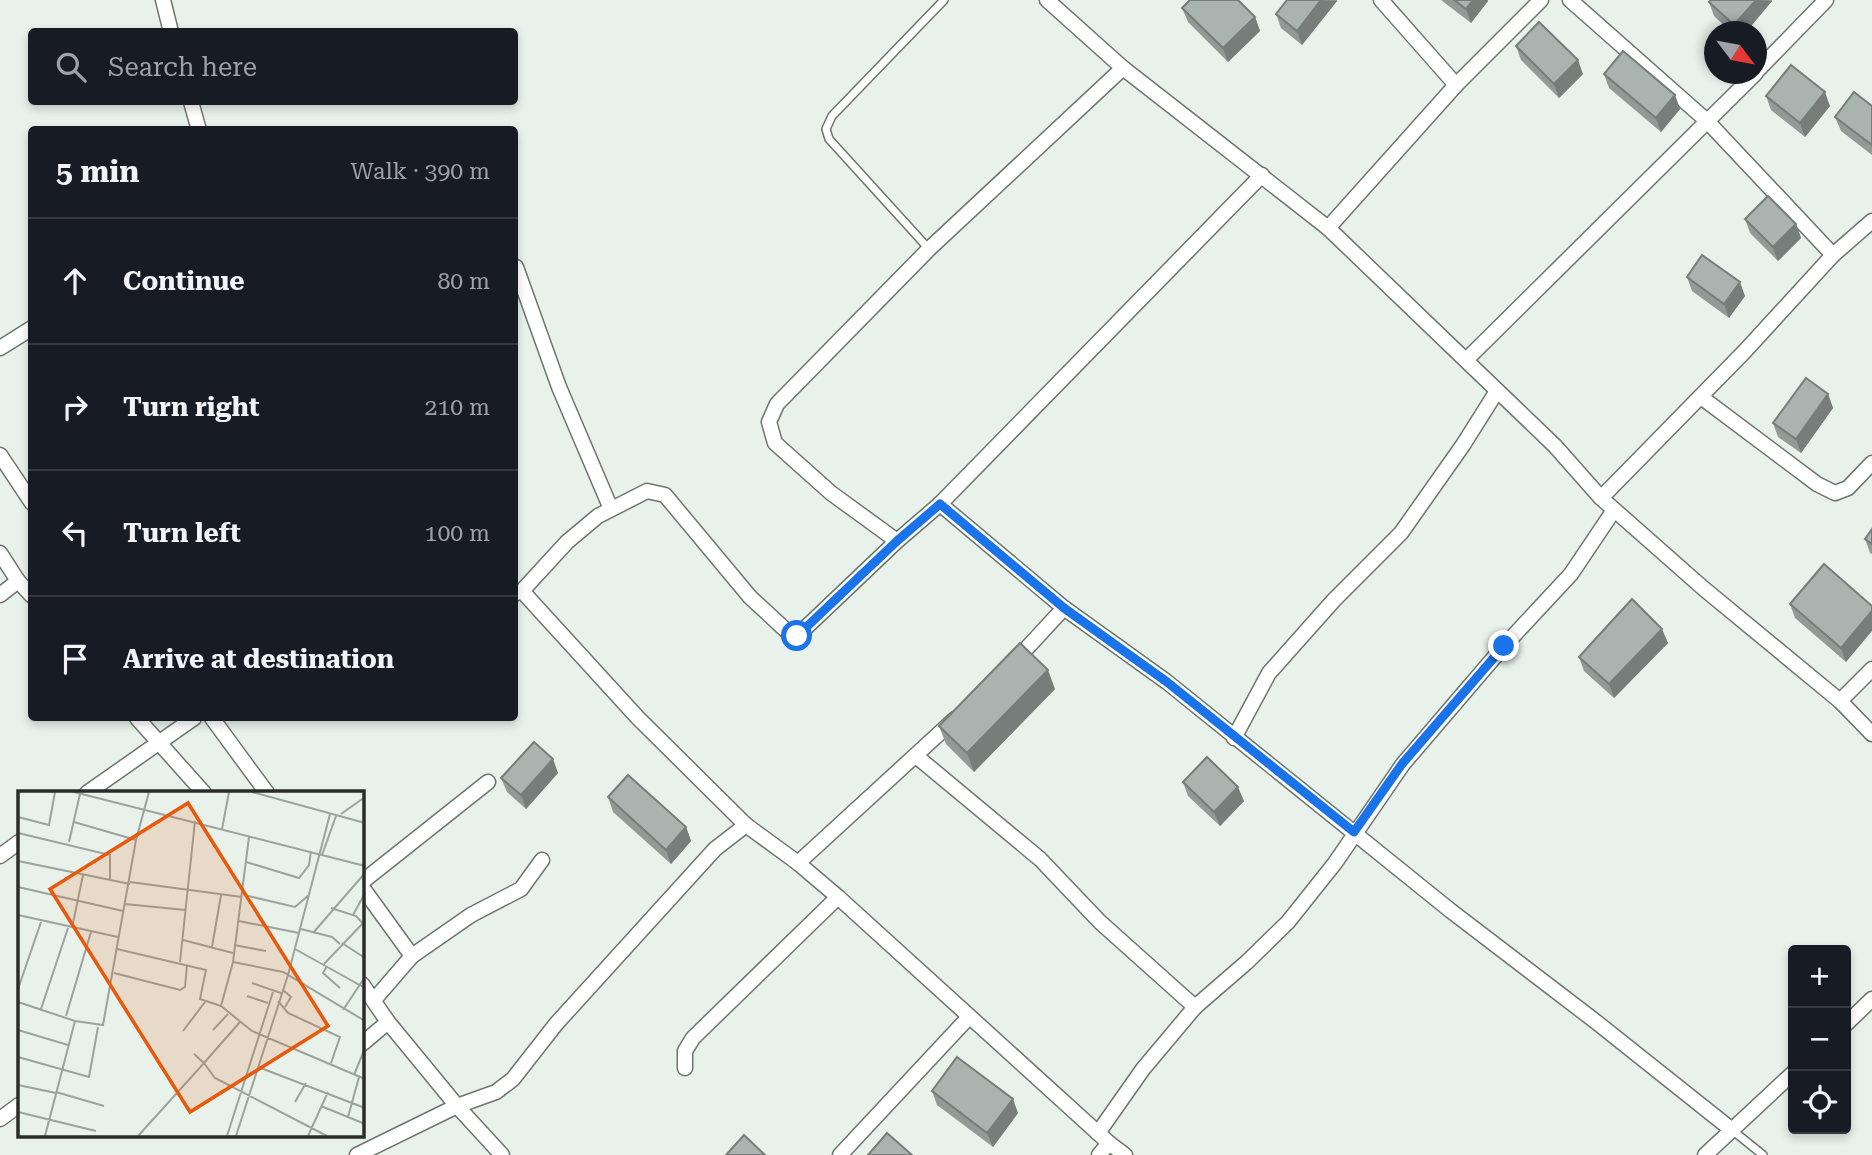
<!DOCTYPE html>
<html lang="en">
<head>
<meta charset="utf-8">
<style>
	body { margin:0; font-family:"Roboto Serif",serif; background:#242831; color:#f1f3f6 }
	.controls { position:absolute; right:21px; bottom:21px; display:grid; overflow:hidden; border-radius:7px; box-shadow:0 4px 10px #0003 }
	.controls button { width:63px; height:63px; display:grid; place-items:center; padding:0; border:0; border-bottom:2px solid #363941; background:#171b24; color:#f1f3f6; font:35px sans-serif }
	.compass { position:absolute; left:1704px; top:21px; width:63px; height:63px; border-radius:50%; background:#171b24; box-shadow:0 4px 10px #0003; rotate:122deg }
	.stop { position:absolute; width:21px; height:21px; margin:-16px; border:5px solid #1a73e8; border-radius:50%; background:#fff }
	.stop.end { background:#1a73e8; border-color:#fff; box-shadow:0 2px 7px #0008 }
	.list { margin:0; padding:0; list-style:none }
	h2 { display:flex; justify-content:space-between; align-items:center; height:91px; margin:0; padding:0 28px; font-size:30px }
	h2 small { font-size:23px; font-weight:400; color:#9ea1a6 }
	.list li { display:grid; grid-template-columns:46px 1fr auto; gap:21px; align-items:center; box-sizing:border-box; height:126px; padding:0 28px; border-top:2px solid #363941 }
	.list b { display:block; font-size:26px; white-space:nowrap }
	.list em { font-size:23px; font-style:normal; color:#9ea1a6 }
	.icon { flex:none; width:38px; height:38px; fill:none; stroke:currentColor; stroke-width:2; stroke-linecap:round; stroke-linejoin:round }
	.map { position:relative; flex:none; width:1872px; height:1155px; overflow:hidden }
	.search { position:absolute; background:#171b24; box-shadow:0 4px 10px #0003; left:28px; top:28px; width:490px; height:77px; display:flex; align-items:center; gap:18px; box-sizing:border-box; padding:0 24px; border-radius:7px; color:#9ea1a6; font-size:26px }
	.panel { position:absolute; background:#171b24; box-shadow:0 4px 10px #0003; left:28px; top:126px; width:490px; height:595px; border-radius:7px }
	.map>svg:first-child { display:block }
	.lines { fill:none; stroke-linecap:round; stroke-linejoin:round }
	.service-casing { stroke:#6e756f; stroke-width:10 }
	.minor-casing { stroke:#6e756f; stroke-width:17 }
	.service { stroke:#fff; stroke-width:7 }
	.minor { stroke:#fff; stroke-width:14 }
	.wall { fill:#919a96 }
	.shaded-wall { fill:#767d7a }
	.building { fill:#a9b3af; stroke:#767d7a; stroke-width:2 }
	.route { stroke:#1a73e8; stroke-width:9 }
	.inset-road { fill:none; stroke:#9ca29d; stroke-width:2 }
	.view { fill:#e8590c; fill-opacity:0.15; stroke:#e8590c; stroke-width:3.5 }
	.inset-edge { fill:none; stroke:#292c29; stroke-width:3.5 }
</style>
</head>
<body>
<div class="map">
<svg width="1872" height="1155" viewBox="0 0 1872 1155">
	<rect width="100%" height="100%" fill="#e8f1ea"/>
	<g class="lines">
		<g class="service-casing">
			<g id="service">
				<path d="M929,249L829,139L826,129L832,116L944,0"/>
				<path d="M1732,1130L1763,1155"/>
			</g>
		</g>
		<g class="minor-casing">
			<g id="minor">
				<path d="M163,0L171,32"/>
				<path d="M1047,0L1123,68L1328,228L1555,446L1601,498L1703,588L1840,701L1872,734"/>
				<path d="M1381,0L1456,85"/>
				<path d="M1570,0L1707,121L1833,255"/>
				<path d="M1756,72L1826,0"/>
				<path d="M191,102L199,130"/>
				<path d="M1328,228L1456,85L1541,0"/>
				<path d="M516,267L559,387L611,509"/>
				<path d="M0,348L32,328"/>
				<path d="M1467,359L1755,74"/>
				<path d="M1701,397L1817,484L1835,493L1848,488L1872,463"/>
				<path d="M0,455L32,503"/>
				<path d="M1601,498L1745,351L1833,255L1872,221"/>
				<path d="M940,504L1064,608L1167,682L1451,911L1595,1021L1732,1130"/>
				<path d="M897,541L831,493L775,443L769,422L777,404L929,249L1123,68"/>
				<path d="M0,553L18,581L32,596"/>
				<path d="M522,591L638,718L746,825L798,863L838,897L1109,1143L1125,1155"/>
				<path d="M514,594L522,591L567,542L598,516L647,491L665,495L750,597L791,635L797,636L897,541L940,504L1262,175"/>
				<path d="M0,595L18,581"/>
				<path d="M1015,661L1064,608"/>
				<path d="M1840,701L1872,669"/>
				<path d="M137,718L204,793"/>
				<path d="M212,718L267,793"/>
				<path d="M1234,738L1269,673L1334,600L1401,533L1463,445L1497,391"/>
				<path d="M916,756L1040,859L1100,922L1195,1007"/>
				<path d="M87,793L194,718"/>
				<path d="M0,856L19,842"/>
				<path d="M798,863L955,719"/>
				<path d="M362,882L488,782"/>
				<path d="M362,887L412,956"/>
				<path d="M362,984L388,1022L457,1106L502,1155"/>
				<path d="M374,1000L412,956L471,915L521,889L542,860"/>
				<path d="M1846,1024L1872,999"/>
				<path d="M362,1044L388,1022"/>
				<path d="M685,1068V1051L693,1038L838,897"/>
				<path d="M0,1119L19,1105"/>
				<path d="M1098,1133L1143,1069L1195,1007L1247,962L1288,922L1335,863L1403,764L1504,646L1571,574L1614,510"/>
				<path d="M357,1155L457,1106L496,1092L513,1079L556,1024L715,849L746,825"/>
				<path d="M840,1155L969,1017"/>
				<path d="M1099,1155L1109,1143"/>
				<path d="M1705,1155L1793,1073"/>
			</g>
		</g>
		<use href="#service" class="service"/>
		<use href="#minor" class="minor"/>
	</g>
	<g class="wall">
		<path d="M1287,0H1337V1L1302,45L1281,28L1276,14Z"/>
		<path d="M1441,0H1488V1L1471,23Z"/>
		<path d="M1711,0H1772V1L1746,32H1731L1714,16L1709,2Z"/>
		<path d="M1182,8L1255,17L1260,31L1228,62L1188,22Z"/>
		<path d="M1516,46L1583,74L1559,98L1521,60Z"/>
		<path d="M1604,74L1675,95L1680,109L1661,132L1609,88Z"/>
		<path d="M1766,96L1830,106L1805,137L1771,110Z"/>
		<path d="M1872,106V155L1841,131L1835,117Z"/>
		<path d="M1745,219L1796,224L1801,238L1778,261L1750,233Z"/>
		<path d="M1687,277L1745,296L1729,318L1692,291Z"/>
		<path d="M1828,394L1833,408L1801,453L1778,437L1773,423Z"/>
		<path d="M1872,529V554L1870,553L1865,539Z"/>
		<path d="M1790,604L1872,606L1846,662L1795,618Z"/>
		<path d="M1668,643L1614,698L1584,671L1579,657Z"/>
		<path d="M1055,689L974,772L946,744L939,726Z"/>
		<path d="M558,773L526,809L507,792L501,778Z"/>
		<path d="M1183,782L1244,801L1220,826L1188,796Z"/>
		<path d="M608,797L686,827L691,841L671,864L613,812Z"/>
		<path d="M932,1091L1018,1113L993,1147L937,1105Z"/>
	</g>
	<g class="shaded-wall">
		<path d="M1321,0L1337,1L1302,45L1297,31Z"/>
		<path d="M1473,0H1488V1L1471,23L1466,9Z"/>
		<path d="M1756,0L1772,1L1746,32H1737L1734,25Z"/>
		<path d="M1255,17L1260,31L1228,62L1223,48Z"/>
		<path d="M1578,60L1583,74L1559,98L1554,84Z"/>
		<path d="M1825,92L1830,106L1805,137L1800,123Z"/>
		<path d="M1675,95L1680,109L1661,132L1656,118Z"/>
		<path d="M1796,224L1801,238L1778,261L1773,247Z"/>
		<path d="M1740,282L1745,296L1729,318L1724,304Z"/>
		<path d="M1828,394L1833,408L1801,453L1796,439Z"/>
		<path d="M1872,611V631L1846,662L1841,648Z"/>
		<path d="M1662,629L1668,643L1614,698L1609,684Z"/>
		<path d="M1048,670L1055,689L974,772L967,753Z"/>
		<path d="M553,759L558,773L526,809L521,795Z"/>
		<path d="M1238,787L1244,801L1220,826L1214,812Z"/>
		<path d="M686,827L691,841L671,864L666,850Z"/>
		<path d="M1013,1099L1018,1113L993,1147L987,1133Z"/>
	</g>
	<g class="building">
		<path d="M1190,0H1238L1255,17L1223,48L1182,8Z"/>
		<path d="M1287,0H1321L1297,31L1276,14Z"/>
		<path d="M1454,0H1473L1466,9Z"/>
		<path d="M1711,0H1756L1734,25L1709,2Z"/>
		<path d="M1539,22L1578,60L1554,84L1516,46Z"/>
		<path d="M1623,51L1675,95L1656,118L1604,74Z"/>
		<path d="M1791,65L1825,92L1800,123L1766,96Z"/>
		<path d="M1854,92L1872,106V145L1835,117Z"/>
		<path d="M1768,196L1796,224L1773,247L1745,219Z"/>
		<path d="M1702,255L1740,282L1724,304L1687,277Z"/>
		<path d="M1806,378L1828,394L1796,439L1773,423Z"/>
		<path d="M1872,529V544L1865,539Z"/>
		<path d="M1824,564L1872,606V611L1841,648L1790,604Z"/>
		<path d="M1632,599L1662,629L1609,684L1579,657Z"/>
		<path d="M1020,643L1048,670L967,753L939,726Z"/>
		<path d="M534,742L553,759L521,795L501,778Z"/>
		<path d="M1207,757L1238,787L1214,812L1183,782Z"/>
		<path d="M628,775L686,827L666,850L608,797Z"/>
		<path d="M957,1057L1013,1099L987,1133L932,1091Z"/>
		<path d="M887,1133L912,1155H868Z"/>
		<path d="M744,1135L765,1155H726Z"/>
	</g>
	<g class="lines">
		<path class="route" d="M797,636L897,541L940,504L1064,608L1167,682L1354,832L1402,764L1504,646"/>
	</g>
	<g transform="translate(18 791)">
		<rect width="346" height="346" fill="#e8f1ea"/>
		<path class="inset-road" d="M56,1L347,75M234,1L347,32M323,23L347,6M0,26L31,34L37,1M56,31L118,49M204,38L211,1M0,42L92,64V89M51,51L62,3M304,64L318,25M0,70L112,93M228,71L281,87L291,74L293,60M112,91L224,106M0,96L105,120M226,104L277,116L291,104M107,113L167,119M313,117L338,125L347,135M0,124L100,146M335,124L347,102M221,130L281,142M54,137L65,84M283,138L314,146L322,153M295,142L347,82M165,149L215,162M324,152L347,167M216,154L248,160M194,156L203,104M99,158L188,179L182,208L203,215L234,240L347,288M277,158L347,197M162,171L177,30M215,171L265,181L347,230M306,173L347,130M309,175L305,182L322,197M96,182L162,199L167,196L169,174M234,192L263,202M0,198L23,131M265,199L273,206L267,216M229,205L250,212M260,210L270,222L322,246L313,272M0,211L57,230L85,234L118,49L131,1M203,215L215,171L231,46M23,218L50,137M325,219L347,186M48,225L73,141M0,239L50,254M195,239L210,223M165,240L187,211M176,263L186,272L222,231M0,266L71,286L80,236M240,276L347,317M336,284L347,257M0,294L38,302M38,301L86,315M277,311L288,292M303,315L347,333M0,321L78,340M330,326L341,286M27,345L57,230M120,345L186,272L197,287L309,345M209,345L255,201M218,345L270,184L312,23M290,345L310,301"/>
		<path class="view" d="M170,12L310,235L172,321L32,98Z"/>
		<rect width="346" height="346" class="inset-edge"/>
	</g>
</svg>
<div class="controls">
<button>+</button>
<button>−</button>
<button><svg class="icon" aria-label="locate" viewBox="0 0 24 24"><circle cx="12" cy="12" r="6"/><path d="M12 2v4M12 18v4M2 12h4M18 12h4"/></svg></button>
</div>
<svg class="compass" viewBox="-18 -18 36 36"><path d="M0-13l5 13h-10z" fill="#e53935"/><path d="M0 13l5-13h-10z" fill="#9ea1a6"/></svg>
<div class="stop" style="left:797px;top:636px"></div>
<div class="stop end" style="left:1504px;top:646px"></div>
<div class="search"><svg class="icon" aria-label="search" viewBox="0 0 24 24"><circle cx="10" cy="10" r="6"/><path d="M15 15l6 6"/></svg>Search here</div>
<section class="panel">
<h2>5 min<small>Walk · 390 m</small></h2>
<ul class="list">
<li><svg class="icon" aria-label="ahead" viewBox="0 0 24 24"><path d="M12 20V5M6 11l6-6 6 6"/></svg><div><b>Continue</b></div><em>80 m</em></li>
<li><svg class="icon" aria-label="right" viewBox="0 0 24 24"><path d="M7 20v-9h11M14 6l5 5-5 5"/></svg><div><b>Turn right</b></div><em>210 m</em></li>
<li><svg class="icon" aria-label="left" viewBox="0 0 24 24"><path d="M17 20v-9H6M10 6l-5 5 5 5"/></svg><div><b>Turn left</b></div><em>100 m</em></li>
<li><svg class="icon" aria-label="arrive" viewBox="0 0 24 24"><path d="M6 21V4h12l-3 4 3 4H6"/></svg><div><b>Arrive at destination</b></div></li>
</ul>
</section>
</div>
</body>
</html>
